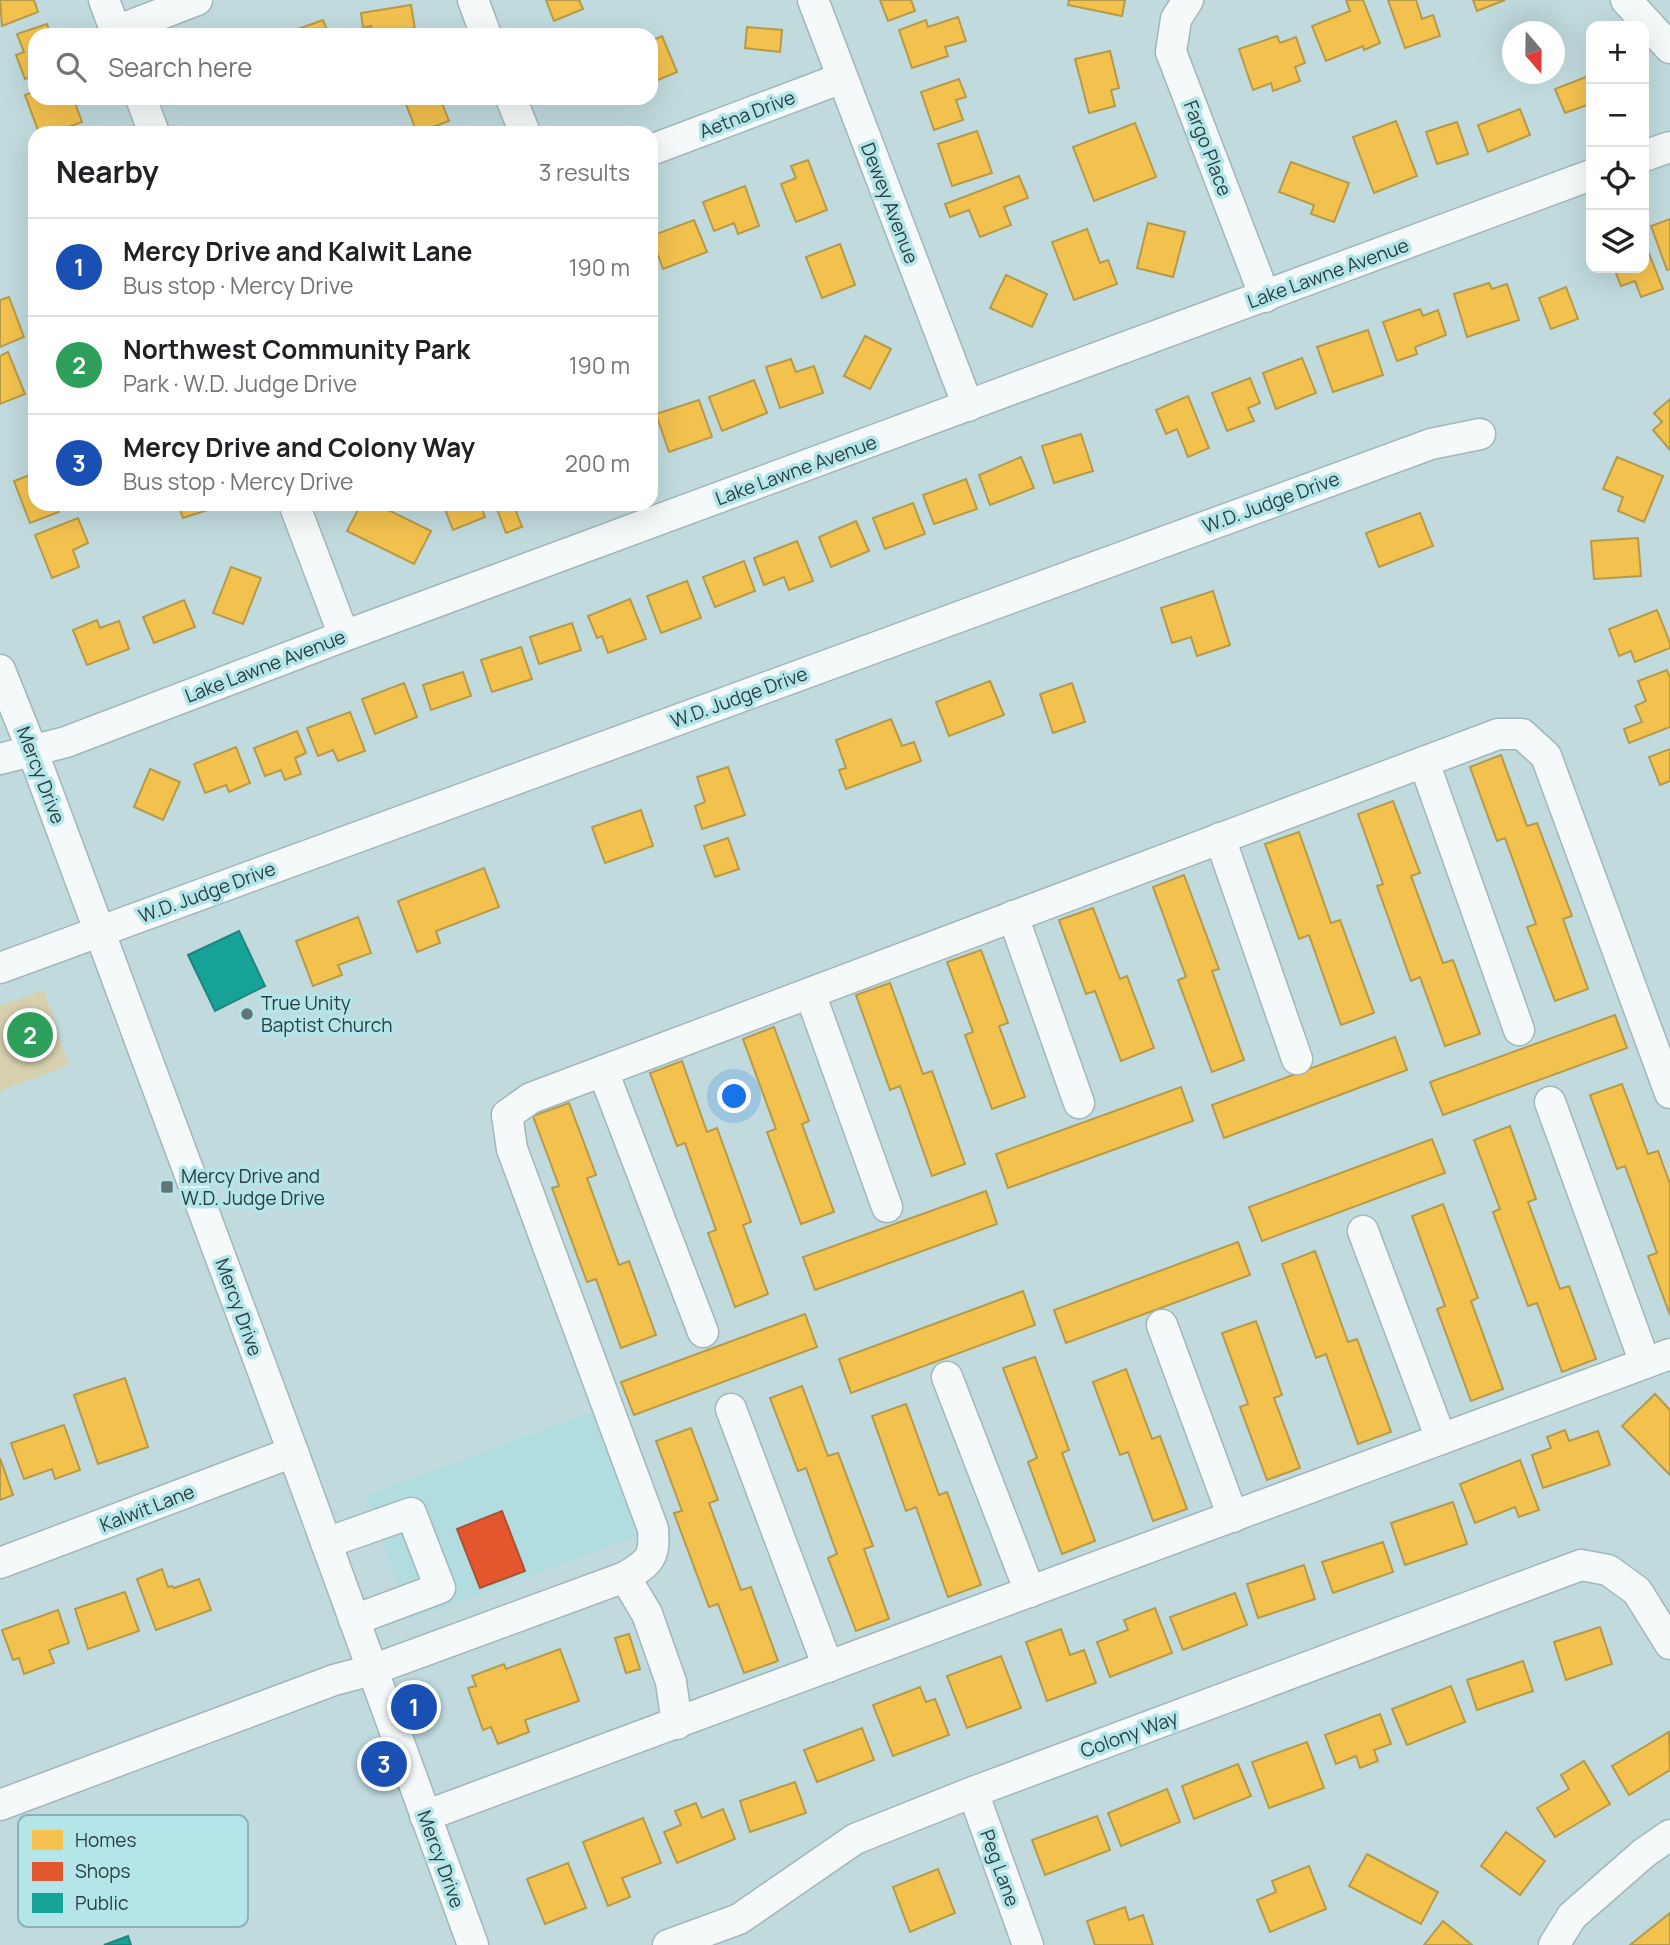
<!DOCTYPE html>
<html lang="en">
<head>
<meta charset="utf-8">
<style>
	body { margin:0; font-family:Manrope,sans-serif; background:#f6f6f6; color:#202124 }
	.controls { position:absolute; right:21px; top:21px; display:grid; overflow:hidden; border-radius:14px; box-shadow:0 7px 28px #0002 }
	.controls button { width:63px; height:63px; display:grid; place-items:center; padding:0; border:0; border-bottom:2px solid #e0e0e0; background:#fff; color:#202124; font:35px sans-serif }
	.compass { position:absolute; left:1502px; top:21px; width:63px; height:63px; border-radius:50%; background:#fff; box-shadow:0 7px 28px #0002; rotate:160deg }
	.you { position:absolute; left:735px; top:1097px; width:24px; height:24px; margin:-18px; border:5px solid #fff; border-radius:50%; background:#1a73e8; box-shadow:0 0 0 10px #1a73e833 }
	.badge { display:grid; place-items:center; width:46px; height:46px; border-radius:50%; background:#1a73e8; color:#fff; font-size:23px; font-weight:700 }
	.pin { position:absolute; translate:-50% -50%; border:4px solid #fff; box-shadow:0 2px 7px #0006 }
	.list { margin:0; padding:0; list-style:none }
	h2 { display:flex; justify-content:space-between; align-items:center; height:91px; margin:0; padding:0 28px; font-size:30px }
	h2 small { font-size:23px; font-weight:400; color:#757577 }
	.list li { display:grid; grid-template-columns:46px 1fr auto; gap:21px; align-items:center; box-sizing:border-box; height:98px; padding:0 28px; border-top:2px solid #e0e0e0 }
	.list b { display:block; font-size:26px; white-space:nowrap }
	.list p { margin:0; font-size:23px; white-space:nowrap; color:#757577 }
	.list em { font-size:23px; font-style:normal; color:#757577 }
	.icon { flex:none; width:38px; height:38px; fill:none; stroke:currentColor; stroke-width:2; stroke-linecap:round; stroke-linejoin:round }
	.map { position:relative; flex:none; width:1670px; height:1945px; overflow:hidden }
	.search { position:absolute; background:#fff; box-shadow:0 7px 28px #0002; left:28px; top:28px; width:630px; height:77px; display:flex; align-items:center; gap:18px; box-sizing:border-box; padding:0 24px; border-radius:21px; color:#757577; font-size:26px }
	.panel { position:absolute; background:#fff; box-shadow:0 7px 28px #0002; left:28px; top:126px; width:630px; height:385px; border-radius:21px }
	.map>svg:first-child { display:block }
	.built { fill:#b1dde1 }
	.green { fill:#d7d0af }
	.homes { fill:#f2c14e; stroke:#b69a4a; stroke-width:2 }
	.shops { fill:#e4572e; stroke:#ac5034; stroke-width:2 }
	.public { fill:#17a398; stroke:#1d857e; stroke-width:2 }
	.lines { fill:none; stroke-linecap:round; stroke-linejoin:round }
	.minor-casing { stroke:#a3b7ba; stroke-width:33 }
	.minor { stroke:#f6f9fa; stroke-width:30 }
	.poi-dot { fill:#5f7578; stroke:#b4e5e9; stroke-width:2.5 }
	.labels { text-anchor:middle; stroke-width:7; stroke-linejoin:round; paint-order:stroke }
	.street-label { font-size:19px; fill:#2b3f41; stroke:#b4e5e9 }
	.poi-label { font-size:19px; fill:#2b3f41; stroke:#b4e5e9; text-anchor:start }
	.key { fill:#b4e5e9; stroke:#8bb3b7; stroke-width:2 }
	.key-label { font-size:19px; fill:#2b3f41 }
</style>
</head>
<body>
<div class="map">
<svg width="1670" height="1945" viewBox="0 0 1670 1945">
	<rect width="100%" height="100%" fill="#c0dadd"/>
	<path class="built" d="M592,1412L640,1535L411,1619L366,1496Z"/>
	<path class="green" d="M44,990L69,1065L0,1091V1006Z"/>
	<g class="homes">
		<path d="M0,0H34L38,12L2,26Z"/>
		<path d="M546,0H579L583,9L554,21Z"/>
		<path d="M880,0H911L915,11L888,21Z"/>
		<path d="M1069,0H1125L1122,16L1068,5Z"/>
		<path d="M1346,0H1363L1380,43L1364,50L1363,46L1326,61L1312,26L1350,11Z"/>
		<path d="M1388,0H1416L1422,19L1433,15L1440,36L1405,48Z"/>
		<path d="M1473,0H1505L1477,11Z"/>
		<path d="M411,5L416,35H372L371,26L363,28L361,13Z"/>
		<path d="M958,17L966,41L945,47L948,56L912,68L899,30L926,20L928,27Z"/>
		<path d="M323,20L329,35H281Z"/>
		<path d="M47,24L51,35H35V75L25,79L16,55L24,52L17,34Z"/>
		<path d="M747,27L782,30L780,52L745,48Z"/>
		<path d="M662,36L677,72L651,83V41Z"/>
		<path d="M1277,36L1280,43L1296,37L1305,63L1295,67L1300,81L1273,91L1271,83L1253,90L1239,49Z"/>
		<path d="M1110,51L1119,88L1111,90L1115,106L1089,113L1075,59Z"/>
		<path d="M1591,75V112L1587,105L1565,113L1555,89Z"/>
		<path d="M959,79L966,97L956,100L963,120L934,130L921,92Z"/>
		<path d="M35,91V98H73L82,122L53,133H39L25,95Z"/>
		<path d="M406,98H440L449,121L417,133L404,99Z"/>
		<path d="M1520,109L1530,135L1488,152L1478,125Z"/>
		<path d="M1396,121L1417,176L1374,193L1353,137Z"/>
		<path d="M1457,122L1468,154L1437,164L1426,132Z"/>
		<path d="M1135,123L1156,177L1094,201L1073,147Z"/>
		<path d="M977,131L992,173L952,186L938,144Z"/>
		<path d="M808,160L827,210L796,222L781,184L796,178L791,166Z"/>
		<path d="M1291,162L1349,183L1334,222L1311,214L1314,205L1279,192Z"/>
		<path d="M1019,176L1028,198L1004,207L1011,225L980,237L969,210L950,217L945,204Z"/>
		<path d="M745,186L759,226L738,234L734,223L714,231L703,202Z"/>
		<path d="M1670,219V269L1667,270L1651,226Z"/>
		<path d="M694,220L707,252L663,269L651,236Z"/>
		<path d="M1148,223L1185,232L1173,277L1137,268Z"/>
		<path d="M1087,229L1100,263L1108,260L1117,284L1074,300L1052,242Z"/>
		<path d="M1644,241L1663,289L1641,297L1635,281L1621,286L1614,268H1644Z"/>
		<path d="M840,244L855,285L822,298L806,257Z"/>
		<path d="M1006,275L1047,294L1032,327L990,308Z"/>
		<path d="M1489,283L1492,289L1507,284L1519,320L1467,337L1454,294Z"/>
		<path d="M1566,287L1578,319L1551,329L1539,298Z"/>
		<path d="M9,297L24,337L0,347V300Z"/>
		<path d="M1420,309L1423,316L1438,310L1446,335L1415,347L1417,354L1397,361L1383,322Z"/>
		<path d="M1368,330L1383,375L1333,392L1317,347Z"/>
		<path d="M865,336L891,349L870,389L844,376Z"/>
		<path d="M8,352L25,394L0,404V356Z"/>
		<path d="M1302,358L1316,393L1276,409L1263,373Z"/>
		<path d="M791,359L796,372L814,366L823,393L780,408L766,367Z"/>
		<path d="M1250,378L1260,403L1248,408L1254,421L1227,431L1212,393Z"/>
		<path d="M754,380L767,413L722,431L709,397Z"/>
		<path d="M1188,396L1209,448L1188,457L1177,429L1166,434L1156,410Z"/>
		<path d="M1670,399V450L1653,430L1662,422L1654,413Z"/>
		<path d="M699,400L712,437L669,452L656,414Z"/>
		<path d="M1081,434L1093,471L1054,483L1042,446Z"/>
		<path d="M1021,457L1034,488L990,505L979,475Z"/>
		<path d="M1617,457L1663,476L1644,522L1618,511L1623,497L1603,489Z"/>
		<path d="M35,473V504H56L59,512L30,523L14,481Z"/>
		<path d="M966,479L977,509L934,524L923,495Z"/>
		<path d="M913,503L925,534L885,549L873,518Z"/>
		<path d="M178,504H222L223,505L183,518Z"/>
		<path d="M361,504H376L431,531L414,564L347,531Z"/>
		<path d="M443,504H480L485,517L453,530Z"/>
		<path d="M495,504H518L514,506L522,527L506,533Z"/>
		<path d="M1420,513L1433,546L1379,567L1366,533Z"/>
		<path d="M78,518L88,543L73,550L79,567L52,578L35,535Z"/>
		<path d="M856,521L869,551L831,567L819,537Z"/>
		<path d="M1638,538L1641,576L1594,579L1591,541Z"/>
		<path d="M797,541L813,581L789,590L784,577L764,585L754,558Z"/>
		<path d="M744,561L755,591L715,607L703,577Z"/>
		<path d="M231,567L261,578L243,624L213,613Z"/>
		<path d="M687,581L701,618L661,633L647,596Z"/>
		<path d="M1213,591L1230,645L1197,656L1191,637L1172,643L1161,608Z"/>
		<path d="M630,599L646,639L608,653L602,636L597,638L588,616Z"/>
		<path d="M184,600L195,627L154,643L143,617Z"/>
		<path d="M1657,610L1670,643V648L1635,662L1631,651L1619,656L1609,629Z"/>
		<path d="M97,620L100,628L119,621L129,649L87,665L73,630Z"/>
		<path d="M572,623L581,650L539,664L530,637Z"/>
		<path d="M521,647L532,679L492,692L481,660Z"/>
		<path d="M1667,670L1670,678V727L1629,743L1624,729L1642,722L1635,706L1646,701L1638,681Z"/>
		<path d="M463,672L471,696L431,710L423,685Z"/>
		<path d="M990,681L1004,715L949,736L936,702Z"/>
		<path d="M404,683L417,717L375,734L362,699Z"/>
		<path d="M1072,683L1085,722L1053,733L1040,694Z"/>
		<path d="M350,712L365,751L338,761L333,750L318,756L307,728Z"/>
		<path d="M891,719L902,746L914,742L921,761L846,789L839,770L846,768L836,740Z"/>
		<path d="M297,731L306,753L295,758L301,774L285,780L281,770L265,776L254,748Z"/>
		<path d="M236,747L250,783L229,792L226,785L205,793L194,764Z"/>
		<path d="M1670,749V781L1660,785L1649,757Z"/>
		<path d="M1501,755L1527,826L1537,823L1572,916L1563,919L1588,989L1555,1001L1527,927L1536,924L1505,838L1497,841L1470,767Z"/>
		<path d="M728,767L745,815L702,829L695,806L705,802L697,777Z"/>
		<path d="M150,769L180,782L163,820L134,807Z"/>
		<path d="M1393,801L1420,873L1411,876L1443,963L1453,960L1480,1034L1445,1046L1420,977L1411,981L1377,886L1383,884L1358,814Z"/>
		<path d="M641,810L653,846L605,863L592,827Z"/>
		<path d="M1299,832L1331,923L1340,920L1374,1013L1341,1025L1309,935L1299,939L1265,844Z"/>
		<path d="M728,838L739,869L715,877L704,846Z"/>
		<path d="M484,868L499,907L436,931L440,943L417,952L398,901Z"/>
		<path d="M1184,875L1219,969L1212,971L1244,1060L1212,1072L1178,980L1186,977L1153,887Z"/>
		<path d="M1093,908L1120,979L1127,976L1154,1048L1121,1061L1095,991L1086,994L1059,920Z"/>
		<path d="M358,917L371,953L338,965L342,975L313,986L296,941Z"/>
		<path d="M981,950L1008,1023L999,1026L1025,1097L992,1109L965,1035L973,1032L947,962Z"/>
		<path d="M890,983L923,1074L932,1071L965,1164L932,1176L900,1086L890,1090L856,995Z"/>
		<path d="M1615,1015L1627,1048L1443,1115L1430,1082Z"/>
		<path d="M774,1027L809,1121L802,1124L834,1212L801,1224L767,1132L776,1129L743,1039Z"/>
		<path d="M1395,1037L1407,1070L1224,1138L1212,1105Z"/>
		<path d="M682,1061L707,1132L717,1128L751,1222L743,1225L768,1294L735,1307L708,1233L716,1230L685,1143L677,1146L650,1073Z"/>
		<path d="M1622,1084L1648,1154L1658,1151L1670,1184V1315L1648,1256L1657,1253L1625,1166L1617,1169L1590,1095Z"/>
		<path d="M1181,1087L1193,1121L1008,1188L996,1154Z"/>
		<path d="M569,1103L596,1175L587,1178L619,1265L629,1261L656,1335L621,1348L596,1279L587,1282L552,1188L559,1186L533,1116Z"/>
		<path d="M1510,1126L1536,1199L1528,1202L1560,1289L1569,1286L1596,1359L1562,1372L1537,1303L1528,1306L1493,1212L1500,1209L1474,1140Z"/>
		<path d="M1432,1139L1445,1173L1262,1241L1249,1207Z"/>
		<path d="M986,1191L997,1224L815,1290L803,1257Z"/>
		<path d="M1443,1204L1478,1298L1471,1301L1503,1389L1471,1401L1437,1309L1445,1306L1412,1216Z"/>
		<path d="M1238,1242L1250,1275L1066,1343L1054,1310Z"/>
		<path d="M1315,1251L1348,1342L1357,1339L1391,1432L1358,1444L1326,1354L1316,1358L1282,1264Z"/>
		<path d="M1023,1291L1035,1325L851,1393L839,1359Z"/>
		<path d="M805,1314L817,1347L634,1415L621,1382Z"/>
		<path d="M1256,1321L1282,1395L1274,1398L1300,1468L1267,1480L1240,1407L1248,1404L1222,1333Z"/>
		<path d="M1035,1357L1069,1450L1062,1453L1095,1541L1062,1554L1028,1462L1037,1458L1003,1368Z"/>
		<path d="M1126,1369L1152,1439L1160,1436L1187,1509L1153,1521L1128,1452L1120,1455L1093,1382Z"/>
		<path d="M125,1378L148,1447L98,1464L74,1395Z"/>
		<path d="M802,1386L828,1456L838,1453L873,1546L864,1549L889,1619L856,1631L828,1558L837,1554L806,1468L798,1471L770,1398Z"/>
		<path d="M1655,1394L1670,1410V1475L1622,1426Z"/>
		<path d="M906,1404L939,1495L947,1492L981,1585L948,1597L916,1507L906,1511L872,1416Z"/>
		<path d="M64,1425L80,1470L55,1479L52,1469L24,1479L11,1443Z"/>
		<path d="M691,1428L718,1500L709,1503L741,1590L751,1587L778,1661L744,1673L718,1604L709,1607L674,1513L682,1511L656,1441Z"/>
		<path d="M1565,1430L1569,1441L1598,1431L1610,1465L1543,1488L1532,1455L1551,1448L1547,1437Z"/>
		<path d="M0,1458L13,1495L0,1500Z"/>
		<path d="M1520,1460L1539,1510L1519,1517L1515,1507L1475,1523L1460,1484Z"/>
		<path d="M1453,1502L1467,1544L1405,1565L1391,1523Z"/>
		<path d="M1383,1542L1393,1572L1333,1593L1322,1562Z"/>
		<path d="M1304,1565L1315,1599L1258,1618L1247,1584Z"/>
		<path d="M162,1569L168,1587L172,1586L174,1588L199,1579L211,1610L156,1630L137,1579Z"/>
		<path d="M125,1592L139,1631L88,1649L75,1609Z"/>
		<path d="M1235,1593L1247,1625L1183,1650L1170,1617Z"/>
		<path d="M1155,1608L1172,1653L1110,1677L1097,1642L1128,1630L1124,1620Z"/>
		<path d="M58,1610L69,1643L49,1650L54,1663L24,1674L19,1658L13,1660L2,1630Z"/>
		<path d="M1600,1627L1612,1664L1566,1680L1554,1642Z"/>
		<path d="M1061,1629L1070,1655L1084,1650L1096,1683L1047,1701L1026,1642Z"/>
		<path d="M629,1634L640,1669L626,1673L615,1638Z"/>
		<path d="M560,1649L579,1701L525,1720L529,1732L498,1744L491,1727L483,1730L468,1688L476,1686L472,1676L504,1664L506,1669Z"/>
		<path d="M1001,1656L1021,1708L967,1728L947,1676Z"/>
		<path d="M1523,1661L1533,1691L1477,1710L1467,1680Z"/>
		<path d="M1451,1686L1465,1722L1407,1745L1392,1709Z"/>
		<path d="M920,1687L926,1702L935,1699L949,1735L893,1756L873,1705Z"/>
		<path d="M1380,1714L1391,1744L1374,1750L1378,1761L1360,1768L1356,1756L1336,1764L1325,1735Z"/>
		<path d="M862,1728L874,1760L817,1782L804,1750Z"/>
		<path d="M1669,1732L1670,1770L1629,1795L1612,1766Z"/>
		<path d="M1307,1742L1324,1788L1269,1808L1252,1762Z"/>
		<path d="M1584,1761L1610,1804L1555,1837L1537,1808L1569,1789L1561,1775Z"/>
		<path d="M1238,1764L1251,1796L1194,1819L1182,1786Z"/>
		<path d="M795,1782L806,1813L750,1832L740,1801Z"/>
		<path d="M1167,1789L1180,1822L1121,1846L1108,1813Z"/>
		<path d="M696,1803L702,1818L723,1809L735,1839L677,1863L664,1832L681,1825L675,1811Z"/>
		<path d="M1097,1816L1110,1850L1045,1875L1032,1840Z"/>
		<path d="M643,1818L661,1863L622,1878L630,1897L608,1906L583,1842Z"/>
		<path d="M1506,1832L1545,1861L1520,1895L1481,1866Z"/>
		<path d="M1367,1854L1438,1892L1421,1924L1349,1886Z"/>
		<path d="M568,1863L586,1908L545,1924L527,1879Z"/>
		<path d="M1309,1866L1326,1909L1270,1932L1257,1900L1276,1892L1272,1881Z"/>
		<path d="M938,1869L955,1913L910,1932L893,1887Z"/>
		<path d="M1125,1907L1129,1920L1143,1915L1153,1945H1095L1087,1921Z"/>
		<path d="M1670,1913V1945H1630Z"/>
		<path d="M1443,1921L1472,1945H1424Z"/>
	</g>
	<path class="shops" d="M502,1511L525,1571L480,1588L457,1529Z"/>
	<g class="public">
		<path d="M239,931L265,986L215,1011L188,955Z"/>
		<path d="M128,1936L131,1945H104Z"/>
	</g>
	<g class="lines">
		<g class="minor-casing">
			<g id="minor">
				<path d="M104,0L117,35"/>
				<path d="M473,0L486,35"/>
				<path d="M813,0L968,406"/>
				<path d="M1188,0L1176,19L1171,52L1265,297"/>
				<path d="M1626,0L1670,48"/>
				<path d="M116,31L197,0"/>
				<path d="M141,98L154,133"/>
				<path d="M511,98L525,133"/>
				<path d="M651,150L842,78"/>
				<path d="M1644,156L1670,147"/>
				<path d="M294,504L344,636"/>
				<path d="M0,670L32,750L293,1452L473,1945"/>
				<path d="M0,759L66,742L344,636L1591,175"/>
				<path d="M1424,762L1519,1030"/>
				<path d="M1220,838L1297,1059"/>
				<path d="M1013,916L1079,1103"/>
				<path d="M0,968L1431,444L1480,434"/>
				<path d="M810,993L887,1207"/>
				<path d="M603,1071L703,1332"/>
				<path d="M1550,1102L1645,1363"/>
				<path d="M1363,1231L1441,1439"/>
				<path d="M1162,1325L1233,1517"/>
				<path d="M947,1377L1030,1592"/>
				<path d="M731,1409L828,1667"/>
				<path d="M326,1543L411,1513L440,1588L354,1620"/>
				<path d="M0,1563L293,1452"/>
				<path d="M625,1577L647,1614L671,1682L677,1724"/>
				<path d="M973,1792L1028,1945"/>
				<path d="M0,1805L334,1680L372,1670L625,1577C650,1562 655,1558 653,1529L512,1149L507,1115L531,1098L1498,734H1522L1546,756L1670,1093"/>
				<path d="M425,1816L1670,1354"/>
				<path d="M668,1945L739,1919L855,1839L973,1792L1581,1565L1608,1570L1637,1591L1670,1644"/>
				<path d="M1554,1945L1572,1916L1644,1853L1670,1835"/>
			</g>
		</g>
		<use href="#minor" class="minor"/>
	</g>
	<g class="poi-dot">
		<circle cx="247" cy="1014" r="7"/>
		<rect x="160" y="1180" width="14" height="14" rx="3.5"/>
	</g>
	<g class="labels">
		<g class="street-label">
			<text transform="translate(747 114) rotate(-21)" y="7">Aetna Drive</text>
			<text transform="translate(1208 148) rotate(69)" y="7">Fargo Place</text>
			<text transform="translate(890 203) rotate(69)" y="7">Dewey Avenue</text>
			<text transform="translate(1328 273) rotate(-20)" y="7">Lake Lawne Avenue</text>
			<text transform="translate(796 470) rotate(-20)" y="7">Lake Lawne Avenue</text>
			<text transform="translate(1271 502) rotate(-20)" y="7">W.D. Judge Drive</text>
			<text transform="translate(265 666) rotate(-21)" y="7">Lake Lawne Avenue</text>
			<text transform="translate(739 697) rotate(-20)" y="7">W.D. Judge Drive</text>
			<text transform="translate(41 775) rotate(69)" y="7">Mercy Drive</text>
			<text transform="translate(207 892) rotate(-20)" y="7">W.D. Judge Drive</text>
			<text transform="translate(239 1307) rotate(70)" y="7">Mercy Drive</text>
			<text transform="translate(147 1508) rotate(-21)" y="7">Kalwit Lane</text>
			<text transform="translate(1129 1734) rotate(-20)" y="7">Colony Way</text>
			<text transform="translate(441 1859) rotate(70)" y="7">Mercy Drive</text>
			<text transform="translate(1000 1868) rotate(70)" y="7">Peg Lane</text>
		</g>
		<g class="poi-label">
			<text x="261" y="1010">True Unity<tspan x="261" dy="22">Baptist Church</tspan></text>
			<text x="181" y="1183">Mercy Drive and<tspan x="181" dy="22">W.D. Judge Drive</tspan></text>
		</g>
	</g>
	<rect x="18" y="1815" width="230" height="112" rx="10" class="key"/>
	<rect x="32" y="1830" width="31" height="20" fill="#f2c14e"/>
	<rect x="32" y="1862" width="31" height="19" fill="#e4572e"/>
	<rect x="32" y="1893" width="31" height="20" fill="#17a398"/>
	<g class="key-label">
		<text x="75" y="1847">Homes</text>
		<text x="75" y="1878">Shops</text>
		<text x="75" y="1910">Public</text>
	</g>
</svg>
<div class="controls">
<button>+</button>
<button>−</button>
<button><svg class="icon" aria-label="locate" viewBox="0 0 24 24"><circle cx="12" cy="12" r="6"/><path d="M12 2v4M12 18v4M2 12h4M18 12h4"/></svg></button>
<button><svg class="icon" aria-label="layers" viewBox="0 0 24 24"><path d="M12 4l9 5-9 5-9-5zM3 14l9 5 9-5"/></svg></button>
</div>
<svg class="compass" viewBox="-18 -18 36 36"><path d="M0-13l5 13h-10z" fill="#e53935"/><path d="M0 13l5-13h-10z" fill="#757577"/></svg>
<div class="you"></div>
<div class="pin badge" style="left:414px;top:1707px;background:#1a4fb4">1</div>
<div class="pin badge" style="left:30px;top:1035px;background:#2e9e5b">2</div>
<div class="pin badge" style="left:384px;top:1764px;background:#1a4fb4">3</div>
<div class="search"><svg class="icon" aria-label="search" viewBox="0 0 24 24"><circle cx="10" cy="10" r="6"/><path d="M15 15l6 6"/></svg>Search here</div>
<section class="panel">
<h2>Nearby<small>3 results</small></h2>
<ul class="list">
<li><span class="badge" style="background:#1a4fb4">1</span><div><b>Mercy Drive and Kalwit Lane</b><p>Bus stop · Mercy Drive</p></div><em>190 m</em></li>
<li><span class="badge" style="background:#2e9e5b">2</span><div><b>Northwest Community Park</b><p>Park · W.D. Judge Drive</p></div><em>190 m</em></li>
<li><span class="badge" style="background:#1a4fb4">3</span><div><b>Mercy Drive and Colony Way</b><p>Bus stop · Mercy Drive</p></div><em>200 m</em></li>
</ul>
</section>
</div>
</body>
</html>
